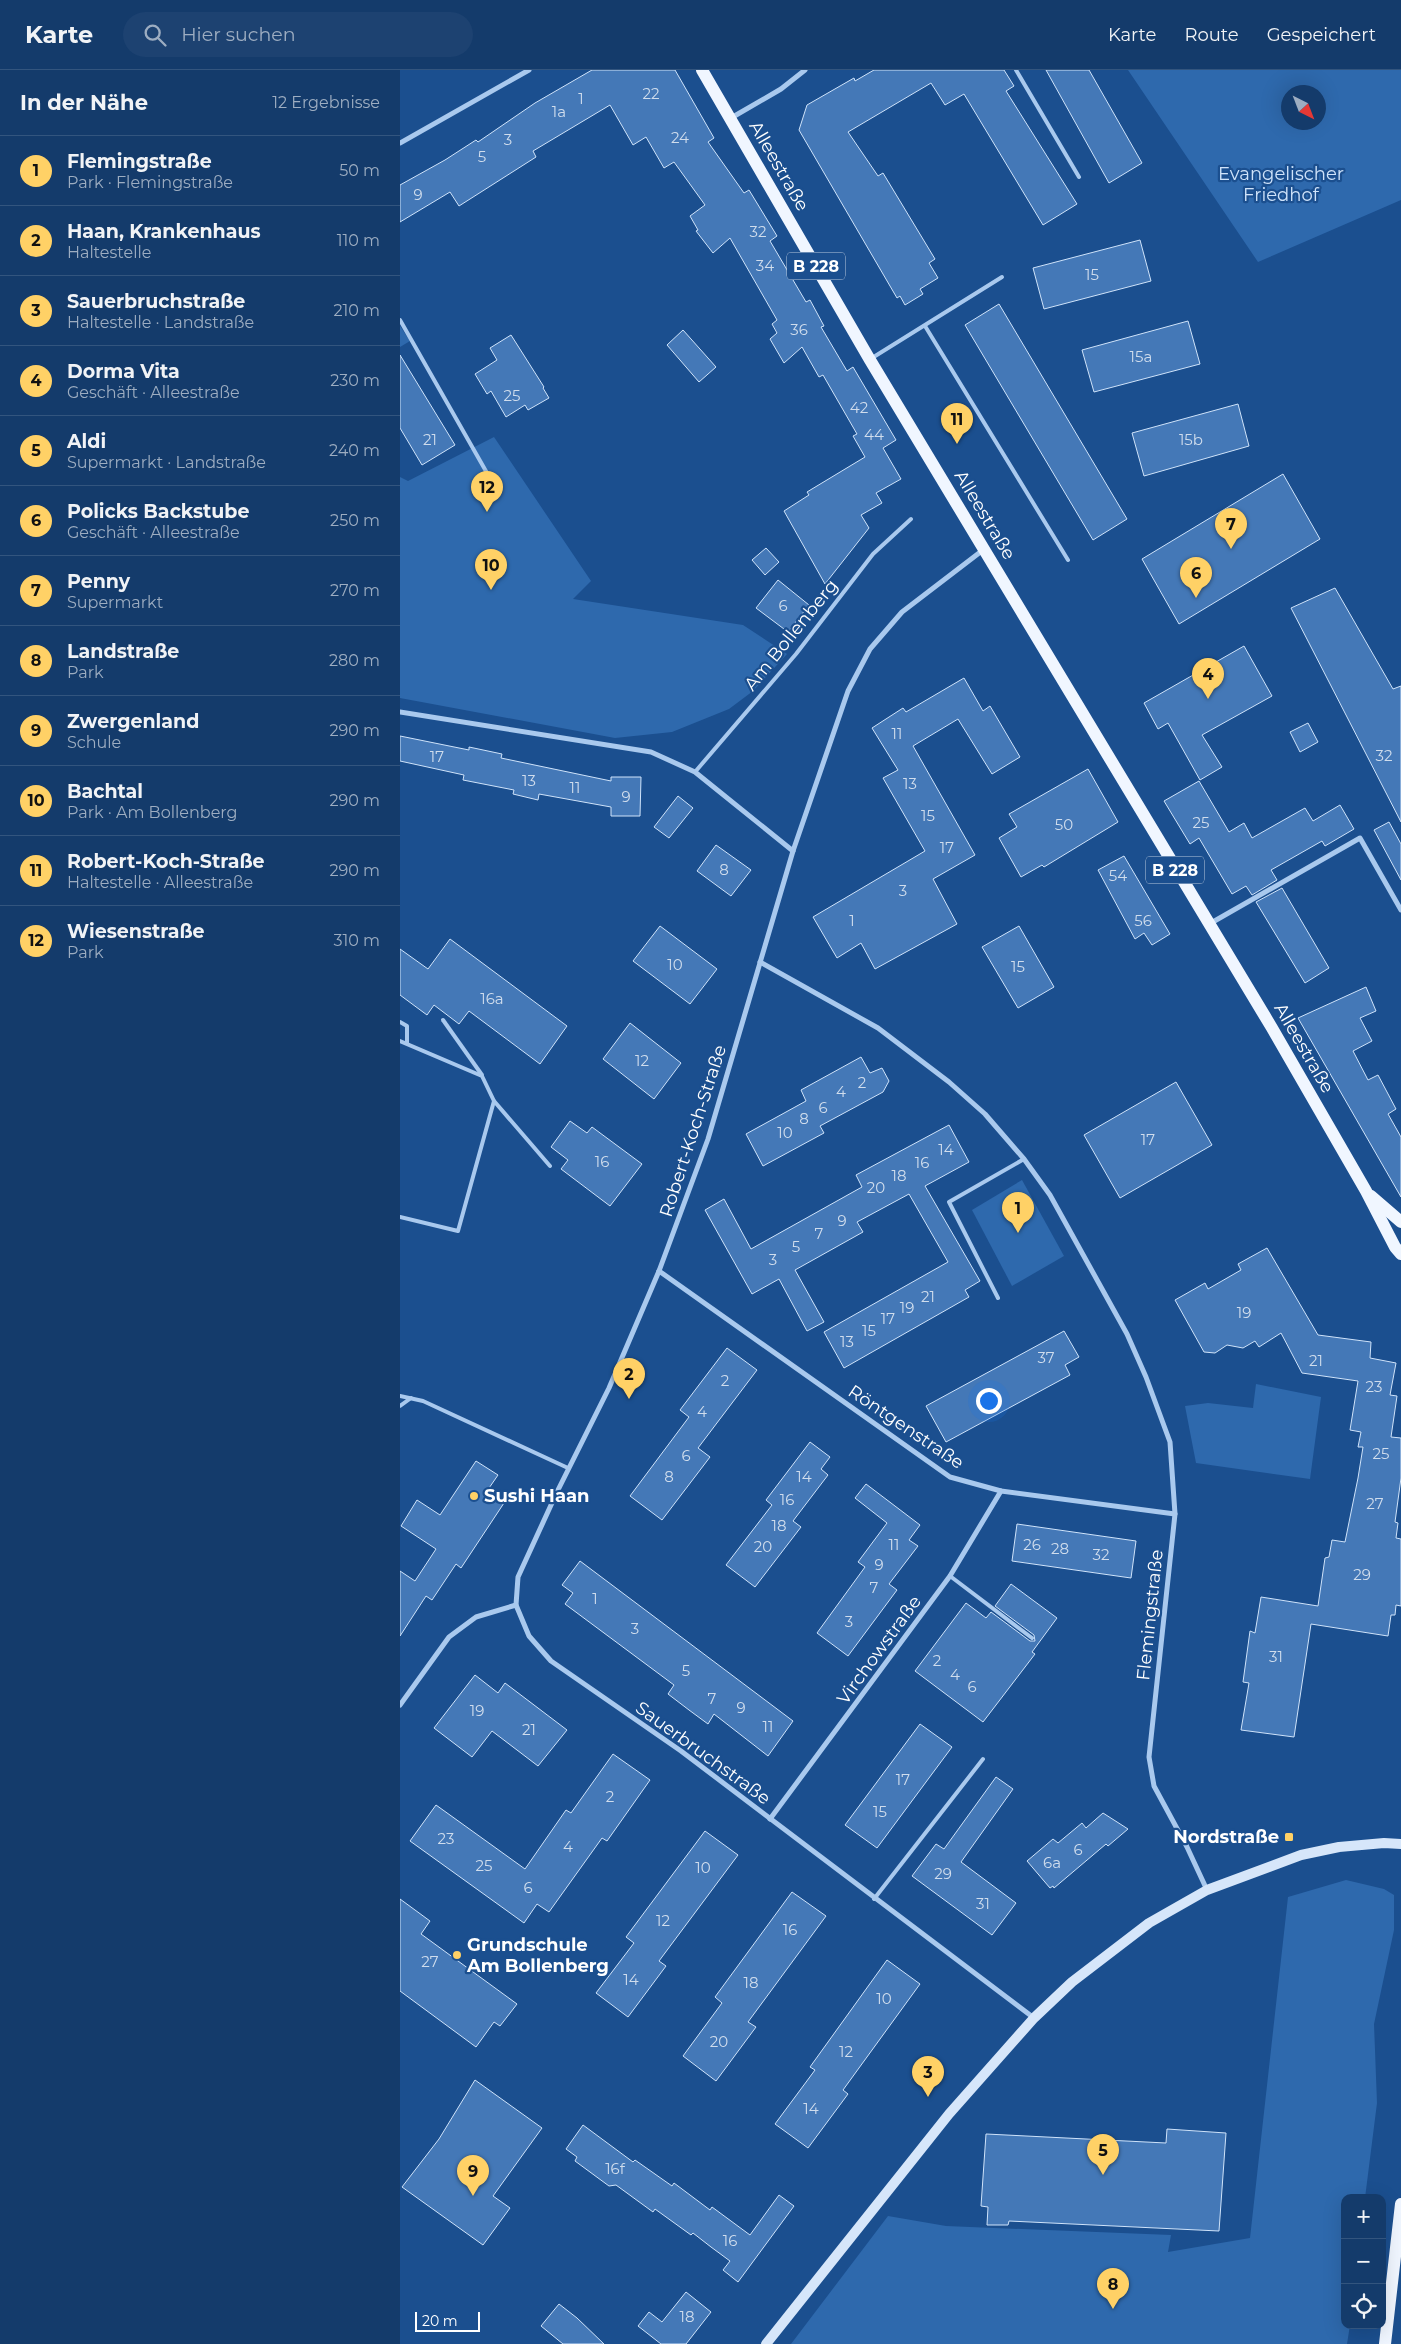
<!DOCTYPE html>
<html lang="de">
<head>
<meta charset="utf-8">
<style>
	body { margin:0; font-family:Montserrat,sans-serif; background:#1d4271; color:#f1f3f6 }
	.controls { position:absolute; right:15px; bottom:15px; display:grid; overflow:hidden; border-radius:10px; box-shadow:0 5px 20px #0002 }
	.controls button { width:45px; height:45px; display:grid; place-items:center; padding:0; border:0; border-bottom:1px solid #33557e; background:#143b6b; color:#f1f3f6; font:25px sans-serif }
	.compass { position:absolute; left:881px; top:15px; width:45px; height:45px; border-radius:50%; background:#143b6b; box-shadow:0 5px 20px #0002; rotate:138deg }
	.scale { position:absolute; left:15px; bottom:12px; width:65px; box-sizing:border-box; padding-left:5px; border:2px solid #fff; border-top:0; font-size:14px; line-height:18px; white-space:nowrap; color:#fff; -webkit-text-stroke:4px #1b4f8f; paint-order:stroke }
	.you { position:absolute; left:588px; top:1330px; width:18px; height:18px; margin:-12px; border:4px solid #fff; border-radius:50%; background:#1a73e8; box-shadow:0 0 0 8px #1a73e833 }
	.badge { display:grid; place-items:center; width:32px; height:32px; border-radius:50%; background:#ffd166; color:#111; font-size:16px; font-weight:700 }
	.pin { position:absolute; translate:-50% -41px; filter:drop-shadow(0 1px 2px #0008) }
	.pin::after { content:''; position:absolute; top:26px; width:18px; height:15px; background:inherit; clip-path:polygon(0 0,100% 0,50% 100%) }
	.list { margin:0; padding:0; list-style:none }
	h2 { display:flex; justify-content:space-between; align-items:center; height:65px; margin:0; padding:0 20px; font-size:21px }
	h2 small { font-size:16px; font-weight:400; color:#9dadc1 }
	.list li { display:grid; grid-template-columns:32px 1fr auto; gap:15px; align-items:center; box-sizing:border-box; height:70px; padding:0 20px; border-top:1px solid #33557e }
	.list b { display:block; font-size:19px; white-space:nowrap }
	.list p { margin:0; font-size:16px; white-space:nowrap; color:#9dadc1 }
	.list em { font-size:16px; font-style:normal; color:#9dadc1 }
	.icon { flex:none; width:28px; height:28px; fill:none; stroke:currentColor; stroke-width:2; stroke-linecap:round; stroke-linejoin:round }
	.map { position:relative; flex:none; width:1001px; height:2274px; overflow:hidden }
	header { display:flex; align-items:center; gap:30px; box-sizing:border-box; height:70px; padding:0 25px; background:#143b6b; border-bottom:1px solid #33557e }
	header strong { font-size:24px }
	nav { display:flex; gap:28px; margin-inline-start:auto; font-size:18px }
	.search { width:350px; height:45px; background:#1d4271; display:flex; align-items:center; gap:12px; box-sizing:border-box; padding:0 18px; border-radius:28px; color:#9dadc1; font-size:19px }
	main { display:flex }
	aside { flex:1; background:#143b6b }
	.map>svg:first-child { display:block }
	.green { fill:#2e69ad; fill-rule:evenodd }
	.building { fill:#4478b7; stroke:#cfe3fa }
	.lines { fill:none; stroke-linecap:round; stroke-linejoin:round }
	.lane { stroke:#a9c9ee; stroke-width:4 }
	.street { stroke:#a9c9ee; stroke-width:5 }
	.secondary { stroke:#d6e6fa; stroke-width:10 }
	.primary { stroke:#f0f6ff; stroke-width:12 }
	.poi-dot { fill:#ffd166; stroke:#1b4f8f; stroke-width:2 }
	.labels { text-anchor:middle; stroke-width:4.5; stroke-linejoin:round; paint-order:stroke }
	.number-label { font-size:15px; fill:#d0dded }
	.shield { fill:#1b4f8f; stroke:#bbcadd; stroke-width:1 }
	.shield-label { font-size:16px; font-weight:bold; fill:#fff }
	.street-label { font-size:18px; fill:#fff; stroke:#1b4f8f }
	.park-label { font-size:18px; fill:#cfe3fa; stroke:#1b4f8f }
	.poi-label { font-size:18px; font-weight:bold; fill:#fff; stroke:#1b4f8f; text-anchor:start }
</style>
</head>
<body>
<header>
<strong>Karte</strong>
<div class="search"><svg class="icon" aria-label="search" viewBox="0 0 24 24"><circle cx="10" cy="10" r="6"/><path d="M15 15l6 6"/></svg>Hier suchen</div>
<nav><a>Karte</a><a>Route</a><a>Gespeichert</a></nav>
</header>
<main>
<aside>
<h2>In der Nähe<small>12 Ergebnisse</small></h2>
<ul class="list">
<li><span class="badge">1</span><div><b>Flemingstraße</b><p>Park · Flemingstraße</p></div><em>50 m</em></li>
<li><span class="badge">2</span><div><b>Haan, Krankenhaus</b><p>Haltestelle</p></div><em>110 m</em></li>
<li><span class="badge">3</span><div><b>Sauerbruchstraße</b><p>Haltestelle · Landstraße</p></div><em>210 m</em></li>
<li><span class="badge">4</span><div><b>Dorma Vita</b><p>Geschäft · Alleestraße</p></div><em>230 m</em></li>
<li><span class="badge">5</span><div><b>Aldi</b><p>Supermarkt · Landstraße</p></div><em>240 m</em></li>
<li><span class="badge">6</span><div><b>Policks Backstube</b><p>Geschäft · Alleestraße</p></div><em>250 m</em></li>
<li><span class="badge">7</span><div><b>Penny</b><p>Supermarkt</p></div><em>270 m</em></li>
<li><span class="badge">8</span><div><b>Landstraße</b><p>Park</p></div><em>280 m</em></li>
<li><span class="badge">9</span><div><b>Zwergenland</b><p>Schule</p></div><em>290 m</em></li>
<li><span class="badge">10</span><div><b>Bachtal</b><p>Park · Am Bollenberg</p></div><em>290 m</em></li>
<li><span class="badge">11</span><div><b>Robert-Koch-Straße</b><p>Haltestelle · Alleestraße</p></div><em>290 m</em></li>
<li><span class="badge">12</span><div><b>Wiesenstraße</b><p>Park</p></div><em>310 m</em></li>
</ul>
</aside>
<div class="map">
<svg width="1001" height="2274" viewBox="0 0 1001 2274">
	<rect width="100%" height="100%" fill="#1b4f8f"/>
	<g class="green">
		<path d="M728,0H1001V130L858,192ZM888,22H918V52H888Z"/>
		<path d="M0,256L10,271L0,277Z"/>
		<path d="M94,367L191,511L173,529L343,555L387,584L353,621L329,639L272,662L215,668L0,628V407L8,411Z"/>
		<path d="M622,1110L664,1186L612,1216L572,1140Z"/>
		<path d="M856,1314L921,1327L910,1409L796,1393L785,1336L808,1333L853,1338Z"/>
		<path d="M946,1810L984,1819L994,1825V1860L974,1954L977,2033L965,2128H945V2255H950L947,2274H391L488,2146L546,2156L771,2165L768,2182L850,2168L888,1827Z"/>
	</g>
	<g class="building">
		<path d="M192,0H275L314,68L308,72L344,123L349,120L377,166L370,171L406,232L410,230L424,256L421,257L447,301L453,297L496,370L483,378L501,409L476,423L482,433L461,445L469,458L425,514L384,441L409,425L407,422L465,387L453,366L457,364L423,305L419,307L402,277L384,293L370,269L377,263L372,254L377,250L330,168L313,183L296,161L298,160L290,146L305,135L274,92L264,98L246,67L233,75L210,35L133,81L136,87L59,136L50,122L0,152V115L45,90L76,70L78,72L135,33Z"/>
		<path d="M474,0H604L614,16L606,21L677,134L643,155L564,24L545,35L531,13L448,62L478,106L483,103L535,189L529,193L538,208L520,219L523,224L505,235L500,226L497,228L399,60L407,35L454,8L455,11Z"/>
		<path d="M646,0H689L742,93L709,113Z"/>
		<path d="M740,170L751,211L644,239L633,198Z"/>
		<path d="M599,234L727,449L693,470L565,255Z"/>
		<path d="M788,251L800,294L694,322L682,280Z"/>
		<path d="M283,260L316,297L299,312L267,275Z"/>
		<path d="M111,265L144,317L143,318L149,328L128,340L125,335L106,347L91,321L87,324L75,304L97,290L90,278Z"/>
		<path d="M0,285L55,375L22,395L0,358Z"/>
		<path d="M838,334L849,376L744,406L732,363Z"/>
		<path d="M883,404L920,469L779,554L742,489Z"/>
		<path d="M366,478L379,492L365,505L352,490Z"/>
		<path d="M378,510L409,535L388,562L356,538Z"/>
		<path d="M935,518L993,619L1001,616V752L891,538Z"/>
		<path d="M844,576L872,626L802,665L822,697L800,710L768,653L758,659L744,633Z"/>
		<path d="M564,608L583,641L590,636L620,687L592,704L558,649L513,676L575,785L533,809L557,854L475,899L461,873L437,888L413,847L525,781L483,708L498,700L472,658L503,638L506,642Z"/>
		<path d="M908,653L918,672L900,682L890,662Z"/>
		<path d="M0,666L69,680V677L102,684L101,688L211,711V707H241L240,746H211V737L139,724L138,730L113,724L114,720L63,710L64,705L0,691Z"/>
		<path d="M688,699L718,752L644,797L642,795L621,807L599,768L617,757L609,744Z"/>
		<path d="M799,711L829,762L844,753L852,768L905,738L913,751L940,735L954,759L925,776L922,771L871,800L877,810L852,825L846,816L832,824L799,768L790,774L764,731Z"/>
		<path d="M278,726L293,738L269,768L254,757Z"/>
		<path d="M989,752L1001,774V810L974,760Z"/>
		<path d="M316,775L351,800L331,826L297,801Z"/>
		<path d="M724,786L770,864L752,875L744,863L735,869L698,800Z"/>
		<path d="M882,818L929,898L905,913L856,832Z"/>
		<path d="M260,856L317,899L290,934L233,891Z"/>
		<path d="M619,856L654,917L618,938L582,877Z"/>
		<path d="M50,869L167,956L140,994L69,941L59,954L34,935L27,945L0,925V879L28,899Z"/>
		<path d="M966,917L976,941L960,948L972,971L953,981L968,1010L978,1005L996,1039L988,1044L1001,1067V1127L898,948Z"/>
		<path d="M230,953L281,993L254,1029L203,989Z"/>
		<path d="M461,987L470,1003L482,998L489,1011L483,1022L420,1056L424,1063L363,1096L346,1064L406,1031L401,1020Z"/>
		<path d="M776,1012L812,1075L720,1128L684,1065Z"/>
		<path d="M170,1051L187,1063L192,1057L242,1094L210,1136L161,1099L168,1090L151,1077Z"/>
		<path d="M549,1055L569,1092L525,1116L580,1211L565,1220L569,1227L444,1298L424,1262L548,1192L509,1124L457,1152L463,1162L395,1200L424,1252L407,1261L379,1209L352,1224L305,1140L324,1129L351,1179L462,1117L456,1105Z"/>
		<path d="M867,1178L918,1265L971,1272L970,1288L996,1293L990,1325L997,1326L991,1367L1001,1368V1408L995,1452L998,1453L996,1468L1001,1469V1536L996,1535L995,1545H991L988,1566L911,1554L894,1667L841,1660L849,1613L843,1612L850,1561L855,1563L861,1527L918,1536L925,1488L929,1487L932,1470L945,1472L958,1408L963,1377H958L961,1362L950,1360L958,1311L902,1303L881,1263L859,1277L855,1271L843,1278L827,1275L815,1283L804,1282L775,1230L805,1213L808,1219L841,1200L838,1194Z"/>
		<path d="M664,1261L679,1287L665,1295L670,1305L546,1372L526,1336Z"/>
		<path d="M327,1278L357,1300L298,1378L310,1387L262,1450L230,1426L289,1347L280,1340Z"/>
		<path d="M410,1372L430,1387L421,1399L428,1405L393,1451L401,1457L355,1517L326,1495L372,1435L366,1430Z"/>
		<path d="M76,1391L98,1405L87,1421L104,1433L61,1498L56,1494L32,1530L26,1526L0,1566V1501L15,1511L36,1479L1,1456L17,1430L40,1445Z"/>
		<path d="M466,1414L520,1455L509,1470L518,1476L489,1514L497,1520L448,1586L417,1563L465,1497L458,1492L487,1453L455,1428Z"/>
		<path d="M617,1454L736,1471L731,1508L612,1491Z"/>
		<path d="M180,1491L393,1651L368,1686L314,1644L308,1654L289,1640L268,1624L274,1615L165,1534L173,1523L162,1515Z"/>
		<path d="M611,1514L657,1548L632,1582L635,1584L583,1652L515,1601L566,1533L586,1548L591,1542L630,1571H635L634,1565L595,1536Z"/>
		<path d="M75,1605L98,1623L105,1613L167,1660L138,1696L92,1661L72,1687L34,1658Z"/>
		<path d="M520,1654L552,1677L477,1778L445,1755Z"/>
		<path d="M213,1684L250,1710L207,1771L202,1768L149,1842L137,1834L124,1853L10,1771L36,1735L125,1799L166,1740L171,1743Z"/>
		<path d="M596,1707L613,1719L561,1792L616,1833L592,1865L512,1806L536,1774L544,1779Z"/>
		<path d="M703,1743L728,1759L708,1776L706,1774L654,1818L653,1816L650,1818L627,1791L653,1769L658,1773L682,1753L686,1758Z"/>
		<path d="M305,1761L338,1785L259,1891L266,1896L228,1947L196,1923L234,1873L226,1867Z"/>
		<path d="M392,1822L426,1846L348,1952L356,1957L316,2011L283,1986L322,1933L315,1927Z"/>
		<path d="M0,1829L30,1851L21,1864L117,1934L100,1956L94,1952L76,1977L0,1921Z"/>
		<path d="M487,1890L520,1914L443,2020L448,2024L408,2078L375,2054L415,2000L410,1997Z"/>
		<path d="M75,2010L142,2058L93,2126L110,2138L83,2175L2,2117L39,2069Z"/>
		<path d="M183,2055L233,2092L235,2090L272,2116L274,2113L310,2140L312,2137L350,2165L379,2125L394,2136L338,2212L323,2200L330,2191L311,2177L293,2163L291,2165L255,2139L253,2142L216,2115L209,2116L175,2091L177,2087L166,2079Z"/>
		<path d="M767,2059L826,2063L819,2161L609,2151L608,2155H587L588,2137L581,2136L586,2064L766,2073Z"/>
		<path d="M286,2222L311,2242L286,2274H261L238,2256L249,2242L262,2252Z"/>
		<path d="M159,2234L177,2248L204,2274H163L141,2256Z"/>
	</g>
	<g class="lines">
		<g class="lane">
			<path d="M616,0L679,107"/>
			<path d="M0,250L87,403"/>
			<path d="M525,256L668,490"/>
			<path d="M472,288L602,207"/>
			<path d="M295,702L396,584L473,484L511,449"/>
			<path d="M43,950L82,1005"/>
			<path d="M0,952L7,956V973"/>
			<path d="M0,971L82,1006L94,1031L58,1161L0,1147"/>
			<path d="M94,1031L150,1096"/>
			<path d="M598,1228L549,1132L624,1089"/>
			<path d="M0,1326L23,1331L168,1398"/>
			<path d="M0,1336L11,1328"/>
			<path d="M550,1506L632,1568"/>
			<path d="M474,1829L583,1689"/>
		</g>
		<g class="street">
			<path d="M331,48L381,19L405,0"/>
			<path d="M0,73L129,0"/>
			<path d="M583,480L502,542L470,579L448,621L393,781L308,1069L259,1201L209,1318L157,1422L118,1507L116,1535L129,1566L151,1591L281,1681L634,1948"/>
			<path d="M0,642L251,682L295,702L393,781"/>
			<path d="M811,853L960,768L1001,840"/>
			<path d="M360,892L478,958L549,1012L585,1044L624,1089L650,1125L727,1264L746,1307L770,1372L775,1444L749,1687L754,1716L787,1777L807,1820"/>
			<path d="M259,1201L550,1407L601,1421L775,1444"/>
			<path d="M0,1635L49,1567L76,1547L116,1535"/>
			<path d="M370,1749L550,1506L601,1421"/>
		</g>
		<path class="secondary" d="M366,2274L549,2044L634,1948L672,1912L749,1853L807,1820L901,1785L939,1777L984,1773L1001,1774"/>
		<g class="primary">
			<path d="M302,0L470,290L872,958L966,1121L995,1177L1001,1184"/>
			<path d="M971,1126L1001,1152"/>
			<path d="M985,2274L1001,2134"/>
		</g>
	</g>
	<g class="poi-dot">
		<circle cx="74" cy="1426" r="5"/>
		<rect x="884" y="1762" width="10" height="10" rx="2.5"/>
		<circle cx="57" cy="1885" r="5"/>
	</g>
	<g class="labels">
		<g class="number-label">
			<text x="251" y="29">22</text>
			<text x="181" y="34">1</text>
			<text x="159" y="47">1a</text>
			<text x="280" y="73">24</text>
			<text x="108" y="75">3</text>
			<text x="82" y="92">5</text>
			<text x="18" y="130">9</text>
			<text x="358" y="167">32</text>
			<text x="365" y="201">34</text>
			<text x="692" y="210">15</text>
			<text x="399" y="265">36</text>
			<text x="741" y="292">15a</text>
			<text x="112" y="331">25</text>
			<text x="459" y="343">42</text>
			<text x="474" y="370">44</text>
			<text x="30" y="375">21</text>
			<text x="791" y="375">15b</text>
			<text x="383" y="541">6</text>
			<text x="497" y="669">11</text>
			<text x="984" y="691">32</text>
			<text x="37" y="692">17</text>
			<text x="129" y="716">13</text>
			<text x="510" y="719">13</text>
			<text x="175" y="723">11</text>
			<text x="226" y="732">9</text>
			<text x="528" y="751">15</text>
			<text x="801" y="758">25</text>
			<text x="664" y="760">50</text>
			<text x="547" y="783">17</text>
			<text x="324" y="805">8</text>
			<text x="718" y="811">54</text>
			<text x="503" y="826">3</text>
			<text x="452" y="856">1</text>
			<text x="743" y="856">56</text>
			<text x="275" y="900">10</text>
			<text x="618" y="902">15</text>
			<text x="92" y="934">16a</text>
			<text x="242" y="996">12</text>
			<text x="462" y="1018">2</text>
			<text x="441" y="1027">4</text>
			<text x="423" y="1043">6</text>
			<text x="404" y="1054">8</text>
			<text x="385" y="1068">10</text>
			<text x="748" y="1075">17</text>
			<text x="546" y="1085">14</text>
			<text x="202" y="1097">16</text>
			<text x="522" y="1098">16</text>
			<text x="499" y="1111">18</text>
			<text x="476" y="1123">20</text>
			<text x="442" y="1156">9</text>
			<text x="419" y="1169">7</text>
			<text x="396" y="1182">5</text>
			<text x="373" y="1195">3</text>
			<text x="528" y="1232">21</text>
			<text x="507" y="1243">19</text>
			<text x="844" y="1248">19</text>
			<text x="488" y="1254">17</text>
			<text x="469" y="1266">15</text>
			<text x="447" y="1277">13</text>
			<text x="646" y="1293">37</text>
			<text x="916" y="1296">21</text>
			<text x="325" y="1316">2</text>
			<text x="974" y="1322">23</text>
			<text x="302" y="1347">4</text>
			<text x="981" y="1389">25</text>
			<text x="286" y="1391">6</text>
			<text x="269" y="1412">8</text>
			<text x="404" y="1412">14</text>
			<text x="387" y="1435">16</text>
			<text x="975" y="1439">27</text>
			<text x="379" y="1461">18</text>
			<text x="494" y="1480">11</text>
			<text x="632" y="1480">26</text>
			<text x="363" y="1482">20</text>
			<text x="660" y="1484">28</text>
			<text x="701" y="1490">32</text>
			<text x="479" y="1500">9</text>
			<text x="962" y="1510">29</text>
			<text x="474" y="1523">7</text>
			<text x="195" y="1534">1</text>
			<text x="449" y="1557">3</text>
			<text x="235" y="1564">3</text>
			<text x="876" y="1592">31</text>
			<text x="537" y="1596">2</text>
			<text x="286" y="1606">5</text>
			<text x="555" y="1610">4</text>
			<text x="572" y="1622">6</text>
			<text x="312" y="1634">7</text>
			<text x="341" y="1643">9</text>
			<text x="77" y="1646">19</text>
			<text x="368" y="1662">11</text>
			<text x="129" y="1665">21</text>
			<text x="503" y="1715">17</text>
			<text x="210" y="1732">2</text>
			<text x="480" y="1747">15</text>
			<text x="46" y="1774">23</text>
			<text x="168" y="1782">4</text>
			<text x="678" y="1785">6</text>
			<text x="652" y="1798">6a</text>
			<text x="84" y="1801">25</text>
			<text x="303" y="1803">10</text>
			<text x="543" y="1809">29</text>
			<text x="128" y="1823">6</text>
			<text x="583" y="1839">31</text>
			<text x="263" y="1856">12</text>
			<text x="390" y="1865">16</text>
			<text x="30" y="1897">27</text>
			<text x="231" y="1915">14</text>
			<text x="351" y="1918">18</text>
			<text x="484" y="1934">10</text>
			<text x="319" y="1977">20</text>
			<text x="446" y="1987">12</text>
			<text x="411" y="2044">14</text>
			<text x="215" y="2104">16f</text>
			<text x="330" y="2176">16</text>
			<text x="287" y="2252">18</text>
		</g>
		<g class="shield">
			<rect x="387" y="182.5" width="58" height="27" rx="4"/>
			<rect x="746" y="786.5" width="58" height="27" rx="4"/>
		</g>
		<g class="shield-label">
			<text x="416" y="202">B 228</text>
			<text x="775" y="806">B 228</text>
		</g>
		<g class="street-label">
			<text transform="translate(379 96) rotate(60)" y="6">Alleestraße</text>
			<text transform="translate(585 445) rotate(59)" y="6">Alleestraße</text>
			<text transform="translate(391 565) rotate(-51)" y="6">Am Bollenberg</text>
			<text transform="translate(904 978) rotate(60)" y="6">Alleestraße</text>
			<text transform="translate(293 1061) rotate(-72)" y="6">Robert-Koch-Straße</text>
			<text transform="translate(506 1357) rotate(34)" y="6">Röntgenstraße</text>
			<text transform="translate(750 1545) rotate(-84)" y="6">Flemingstraße</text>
			<text transform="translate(479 1580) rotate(-54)" y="6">Virchowstraße</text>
			<text transform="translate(303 1683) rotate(36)" y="6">Sauerbruchstraße</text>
		</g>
		<g class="park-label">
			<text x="881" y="110">Evangelischer<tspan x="881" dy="21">Friedhof</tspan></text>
		</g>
		<g class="poi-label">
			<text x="84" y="1432">Sushi Haan</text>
			<text x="879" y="1773" text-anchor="end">Nordstraße</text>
			<text x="67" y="1881">Grundschule<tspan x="67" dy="21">Am Bollenberg</tspan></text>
		</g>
	</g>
</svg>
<div class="controls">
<button>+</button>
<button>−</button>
<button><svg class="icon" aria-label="locate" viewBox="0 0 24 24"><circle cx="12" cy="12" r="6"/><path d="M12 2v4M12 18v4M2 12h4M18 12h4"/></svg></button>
</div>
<svg class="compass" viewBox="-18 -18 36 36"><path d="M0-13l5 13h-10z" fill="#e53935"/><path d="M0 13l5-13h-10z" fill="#9dadc1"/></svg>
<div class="scale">20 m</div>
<div class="you"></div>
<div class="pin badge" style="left:618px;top:1163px">1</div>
<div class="pin badge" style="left:229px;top:1329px">2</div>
<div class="pin badge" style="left:528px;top:2027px">3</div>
<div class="pin badge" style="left:808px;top:629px">4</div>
<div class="pin badge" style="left:703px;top:2105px">5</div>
<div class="pin badge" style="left:796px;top:528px">6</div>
<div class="pin badge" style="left:831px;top:479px">7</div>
<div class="pin badge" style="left:713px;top:2239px">8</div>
<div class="pin badge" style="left:73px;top:2126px">9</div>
<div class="pin badge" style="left:91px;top:520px">10</div>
<div class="pin badge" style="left:557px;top:374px">11</div>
<div class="pin badge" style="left:87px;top:442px">12</div>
</div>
</main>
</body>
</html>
